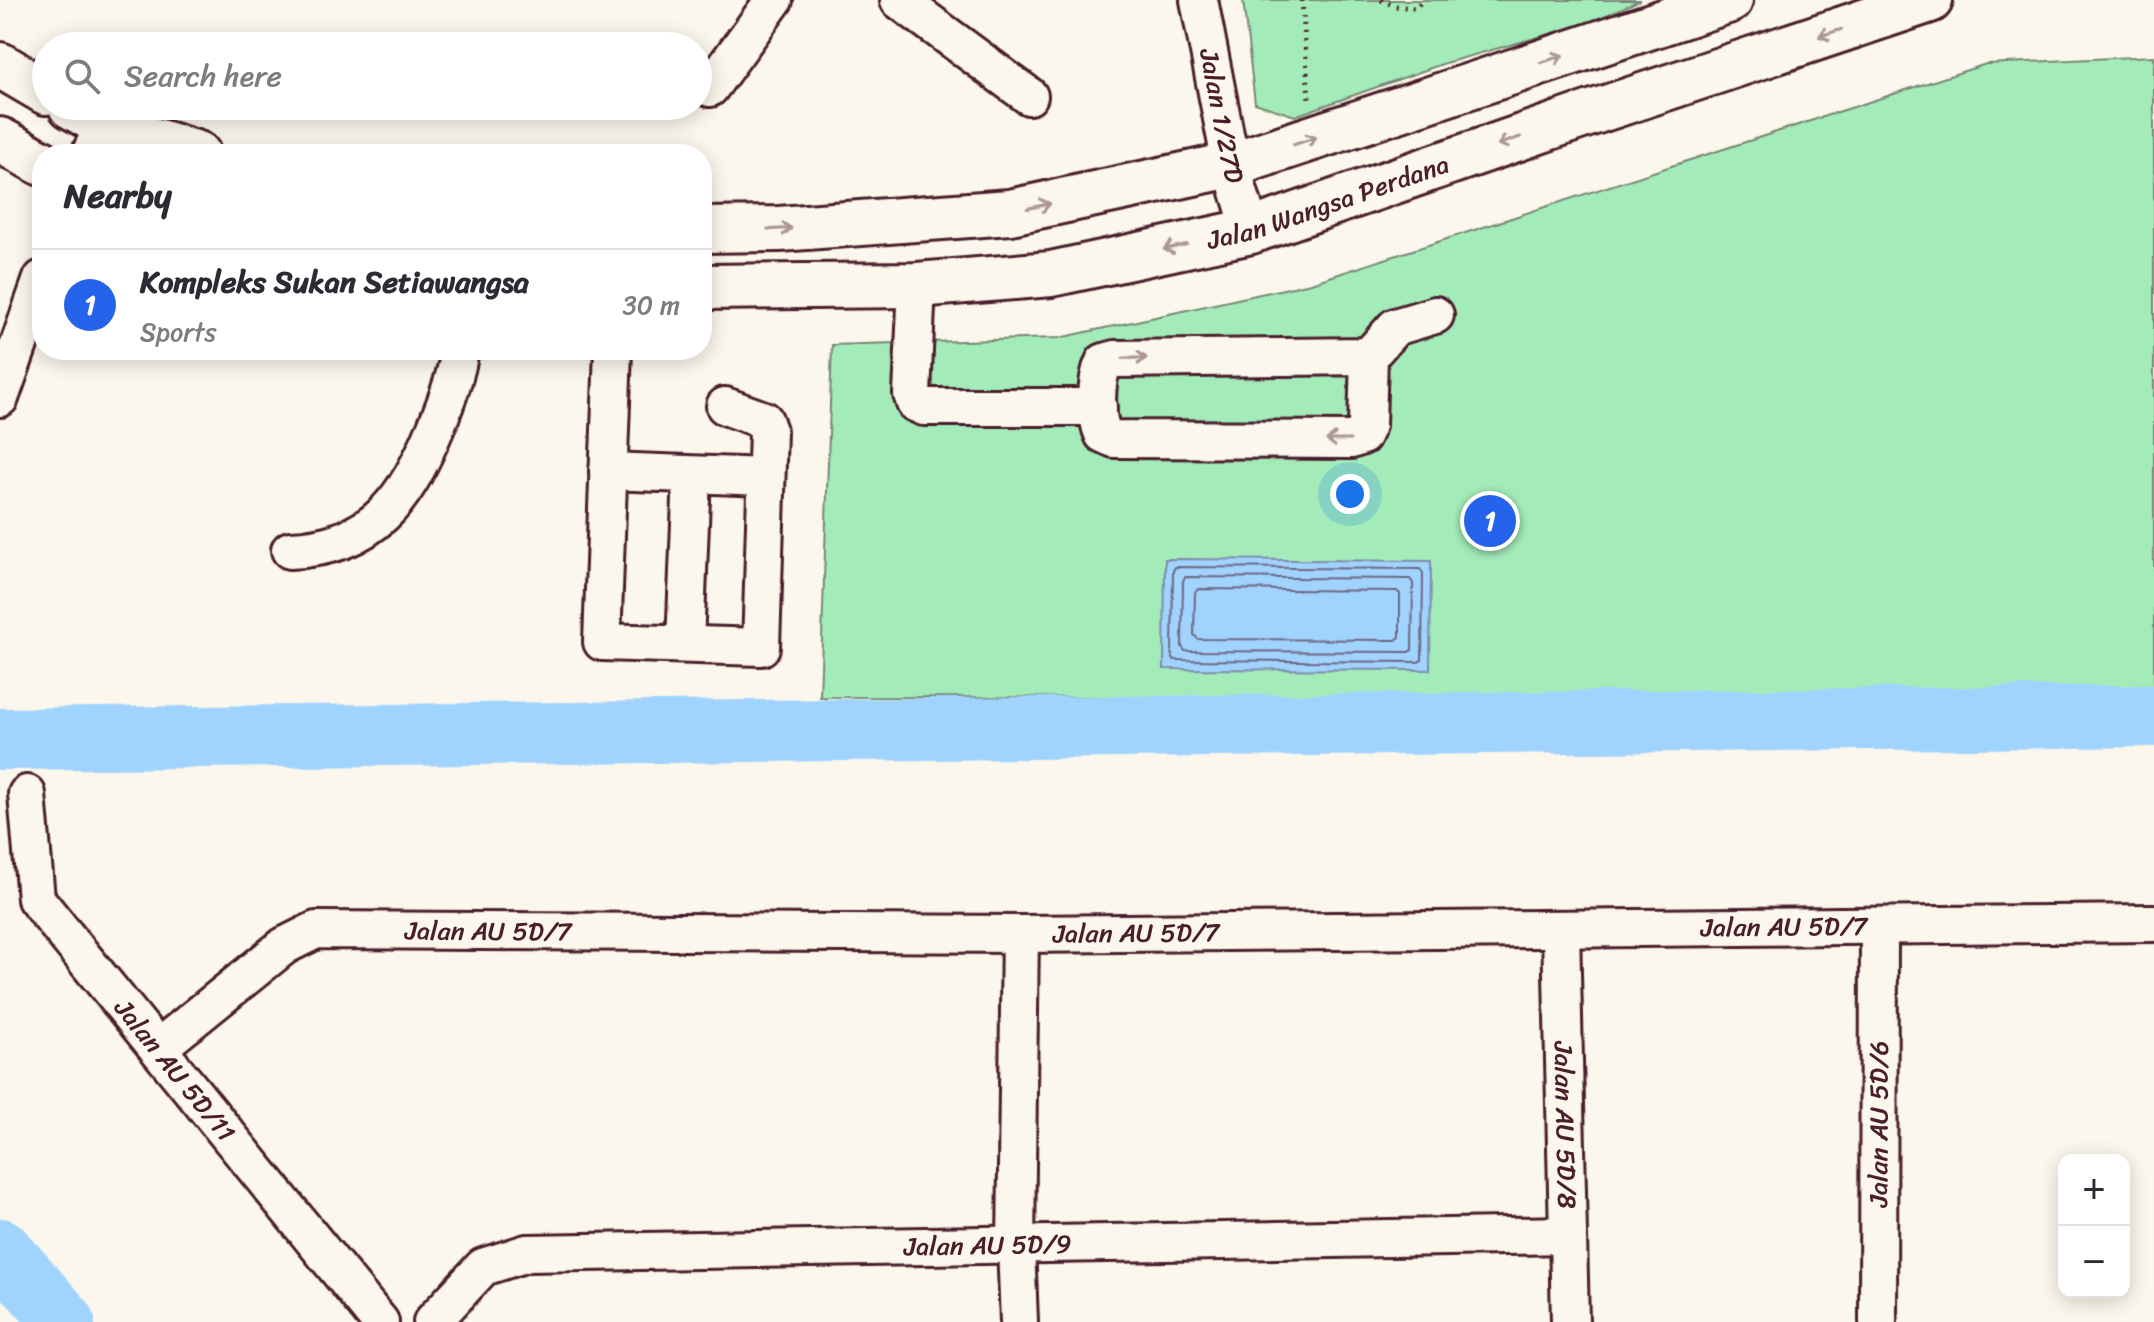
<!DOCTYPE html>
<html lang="en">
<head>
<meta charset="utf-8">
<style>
	body { margin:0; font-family:Sriracha,sans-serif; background:#f2f2f3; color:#2b2b33 }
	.controls { position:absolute; right:24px; bottom:24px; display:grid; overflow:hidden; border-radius:16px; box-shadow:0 4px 20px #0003 }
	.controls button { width:72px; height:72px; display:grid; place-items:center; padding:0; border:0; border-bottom:2px solid #e1e1e2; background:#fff; color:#2b2b33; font:40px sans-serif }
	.you { position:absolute; left:1350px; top:494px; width:28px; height:28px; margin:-20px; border:6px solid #fff; border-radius:50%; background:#1a73e8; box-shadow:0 0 0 12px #1a73e833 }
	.badge { display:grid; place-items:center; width:52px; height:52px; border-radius:50%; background:#2563eb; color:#fff; font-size:26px; font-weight:700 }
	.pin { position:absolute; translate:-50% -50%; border:4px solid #fff; box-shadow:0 2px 8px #0006 }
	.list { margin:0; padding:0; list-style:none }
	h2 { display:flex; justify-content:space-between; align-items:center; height:104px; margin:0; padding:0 32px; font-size:34px }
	h2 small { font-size:26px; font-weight:400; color:#7c7c81 }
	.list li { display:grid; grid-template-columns:52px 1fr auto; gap:24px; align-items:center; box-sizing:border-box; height:112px; padding:0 32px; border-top:2px solid #e1e1e2 }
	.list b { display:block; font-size:30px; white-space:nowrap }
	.list p { margin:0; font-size:26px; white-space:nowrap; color:#7c7c81 }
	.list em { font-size:26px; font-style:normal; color:#7c7c81 }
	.icon { flex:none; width:44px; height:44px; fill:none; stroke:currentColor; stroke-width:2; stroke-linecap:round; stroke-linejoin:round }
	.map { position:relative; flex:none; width:2154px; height:1322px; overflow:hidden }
	.search { position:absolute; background:#fff; box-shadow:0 4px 20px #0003; left:32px; top:32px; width:680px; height:88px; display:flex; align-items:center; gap:20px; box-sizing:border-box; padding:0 28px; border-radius:44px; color:#7c7c81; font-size:30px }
	.panel { position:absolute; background:#fff; box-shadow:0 4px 20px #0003; left:32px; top:144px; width:680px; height:216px; border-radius:32px }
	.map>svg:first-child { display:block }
	.green { fill:#a3ecba; stroke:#768672; stroke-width:2 }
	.water { fill:#a1d3ff; stroke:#7e8baa; stroke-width:2 }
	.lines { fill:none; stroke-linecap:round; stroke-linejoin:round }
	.shore { stroke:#6d6780; stroke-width:2 }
	.river { stroke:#a1d3ff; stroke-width:62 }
	.minor-casing { stroke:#4a1f2b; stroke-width:42 }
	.major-casing { stroke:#4a1f2b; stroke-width:50 }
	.path { stroke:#4a1f2b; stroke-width:5; stroke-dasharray:2 6; stroke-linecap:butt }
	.minor { stroke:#fbf7ec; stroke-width:36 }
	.major { stroke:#fbf7ec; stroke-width:44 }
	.oneway { stroke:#ab9695 }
	.labels { text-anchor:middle; stroke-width:6; stroke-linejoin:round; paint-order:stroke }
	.street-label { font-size:26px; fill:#4a1f2b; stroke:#fbf7ec }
</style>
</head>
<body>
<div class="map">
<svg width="2154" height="1322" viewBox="0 0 2154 1322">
	<rect width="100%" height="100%" fill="#fbf7ec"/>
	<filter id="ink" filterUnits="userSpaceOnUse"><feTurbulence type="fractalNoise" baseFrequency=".0125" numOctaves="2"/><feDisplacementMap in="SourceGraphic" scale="16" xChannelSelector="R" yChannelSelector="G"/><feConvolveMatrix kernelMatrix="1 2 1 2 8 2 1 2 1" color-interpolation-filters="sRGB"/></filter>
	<g filter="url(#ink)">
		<g class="green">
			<path d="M1243,0H1640L1589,23L1445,63L1295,116L1255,103Z"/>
			<path d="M2154,56V699L820,697L832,345L1059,338L1311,283L1986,64Z"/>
		</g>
		<path class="water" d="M1165,559L1431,561L1430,670L1164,669Z"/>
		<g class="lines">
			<g class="shore">
				<path d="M1175,567L1420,569L1423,573L1422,660L1418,662L1175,660L1172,657L1173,571Z"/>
				<path d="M1185,577L1410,579L1413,583L1412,650L1408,652L1185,651L1182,647L1183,581Z"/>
				<path d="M1198,589L1397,591L1400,594V637L1396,640L1198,639L1194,635L1195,593Z"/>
			</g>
			<g class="river">
				<path d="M0,739L2154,716"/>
				<path d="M0,1249L64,1322"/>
			</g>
			<g class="minor-casing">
				<g id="minor">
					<path d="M899,0L1029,96"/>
					<path id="s1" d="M1199,0L1231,165L1251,231"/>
					<path d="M710,88L774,0"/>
					<path d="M90,154L104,125"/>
					<path d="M917,285L912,394L915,403L924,407H1098"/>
					<path d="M613,350L602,642L761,647L768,431L764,420L725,406"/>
					<path d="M1369,356L1115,359L1104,362C1095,381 1095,415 1103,434L1114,439L1351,440L1362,436L1367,425L1369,356L1395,327L1435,315"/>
					<path d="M0,398L42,279"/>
					<path d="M608,471L766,477"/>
					<path d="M290,550C374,547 406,499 436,427C446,403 456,376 460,350"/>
					<path d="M685,644L692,475"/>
					<path id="s2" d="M27,794L36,899L380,1322"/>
					<path id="s3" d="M1561,929L1570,1322"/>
					<path id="s4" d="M158,1048L284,946L316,930L1020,934L2154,923"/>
					<path id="s5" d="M432,1322L483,1267L527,1253L1568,1235"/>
					<path d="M1019,1322L1016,1245L1020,934"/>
					<path id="s6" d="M1878,1322L1879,926"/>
				</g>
			</g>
			<g class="major-casing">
				<g id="major">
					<path d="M0,65L46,92"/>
					<path d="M71,106L104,125L198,154"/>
					<path d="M0,140L42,163"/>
					<path d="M702,230L779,229L1010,212L1231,165L1730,0"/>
					<path id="s7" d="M702,287L917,285L1051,274L1251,231L1582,116L1930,0"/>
				</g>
			</g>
			<g class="path">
				<path d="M1302,0L1309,99"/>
				<path d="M1381,0L1395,6L1414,8L1424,0"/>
			</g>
			<use href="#minor" class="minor"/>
			<use href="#major" class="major"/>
		</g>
		<defs><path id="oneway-shaft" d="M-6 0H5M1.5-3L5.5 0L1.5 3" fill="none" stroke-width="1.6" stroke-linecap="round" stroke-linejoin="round" transform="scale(2)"/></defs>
		<g class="oneway">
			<use href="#oneway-shaft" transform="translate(1830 33) rotate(162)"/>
			<use href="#oneway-shaft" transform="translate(1552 59) rotate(-18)"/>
			<use href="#oneway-shaft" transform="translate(1305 141) rotate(-18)"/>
			<use href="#oneway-shaft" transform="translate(1509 141) rotate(161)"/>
			<use href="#oneway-shaft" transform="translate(1039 206) rotate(-12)"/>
			<use href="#oneway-shaft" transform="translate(780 229) rotate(-3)"/>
			<use href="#oneway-shaft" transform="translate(1175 247) rotate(168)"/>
			<use href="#oneway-shaft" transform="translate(1135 358) rotate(-1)"/>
			<use href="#oneway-shaft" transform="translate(1338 440) rotate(180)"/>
		</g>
	</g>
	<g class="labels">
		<g class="street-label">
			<text dy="9" stroke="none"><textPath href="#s1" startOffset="118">Jalan 1/27D</textPath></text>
			<text dy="9" stroke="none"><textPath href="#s7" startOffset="636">Jalan Wangsa Perdana</textPath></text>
			<text dy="9" stroke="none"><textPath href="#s4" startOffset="1666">Jalan AU 5D/7</textPath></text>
			<text dy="9" stroke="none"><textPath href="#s4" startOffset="370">Jalan AU 5D/7</textPath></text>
			<text dy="9" stroke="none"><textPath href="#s4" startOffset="1018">Jalan AU 5D/7</textPath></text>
			<text dy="9" stroke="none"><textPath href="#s2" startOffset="326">Jalan AU 5D/11</textPath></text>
			<text dy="9" stroke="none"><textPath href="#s6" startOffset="198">Jalan AU 5D/6</textPath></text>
			<text dy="9" stroke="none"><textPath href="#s3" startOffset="196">Jalan AU 5D/8</textPath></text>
			<text dy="9" stroke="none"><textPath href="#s5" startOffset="582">Jalan AU 5D/9</textPath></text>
		</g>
	</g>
</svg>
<div class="controls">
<button>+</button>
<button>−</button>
</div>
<div class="you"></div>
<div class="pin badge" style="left:1490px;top:521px">1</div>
<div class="search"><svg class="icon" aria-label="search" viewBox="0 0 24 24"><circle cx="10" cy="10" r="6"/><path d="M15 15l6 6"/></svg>Search here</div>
<section class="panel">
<h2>Nearby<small></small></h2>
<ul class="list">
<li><span class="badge">1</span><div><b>Kompleks Sukan Setiawangsa</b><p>Sports</p></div><em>30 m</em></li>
</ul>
</section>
</div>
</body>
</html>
